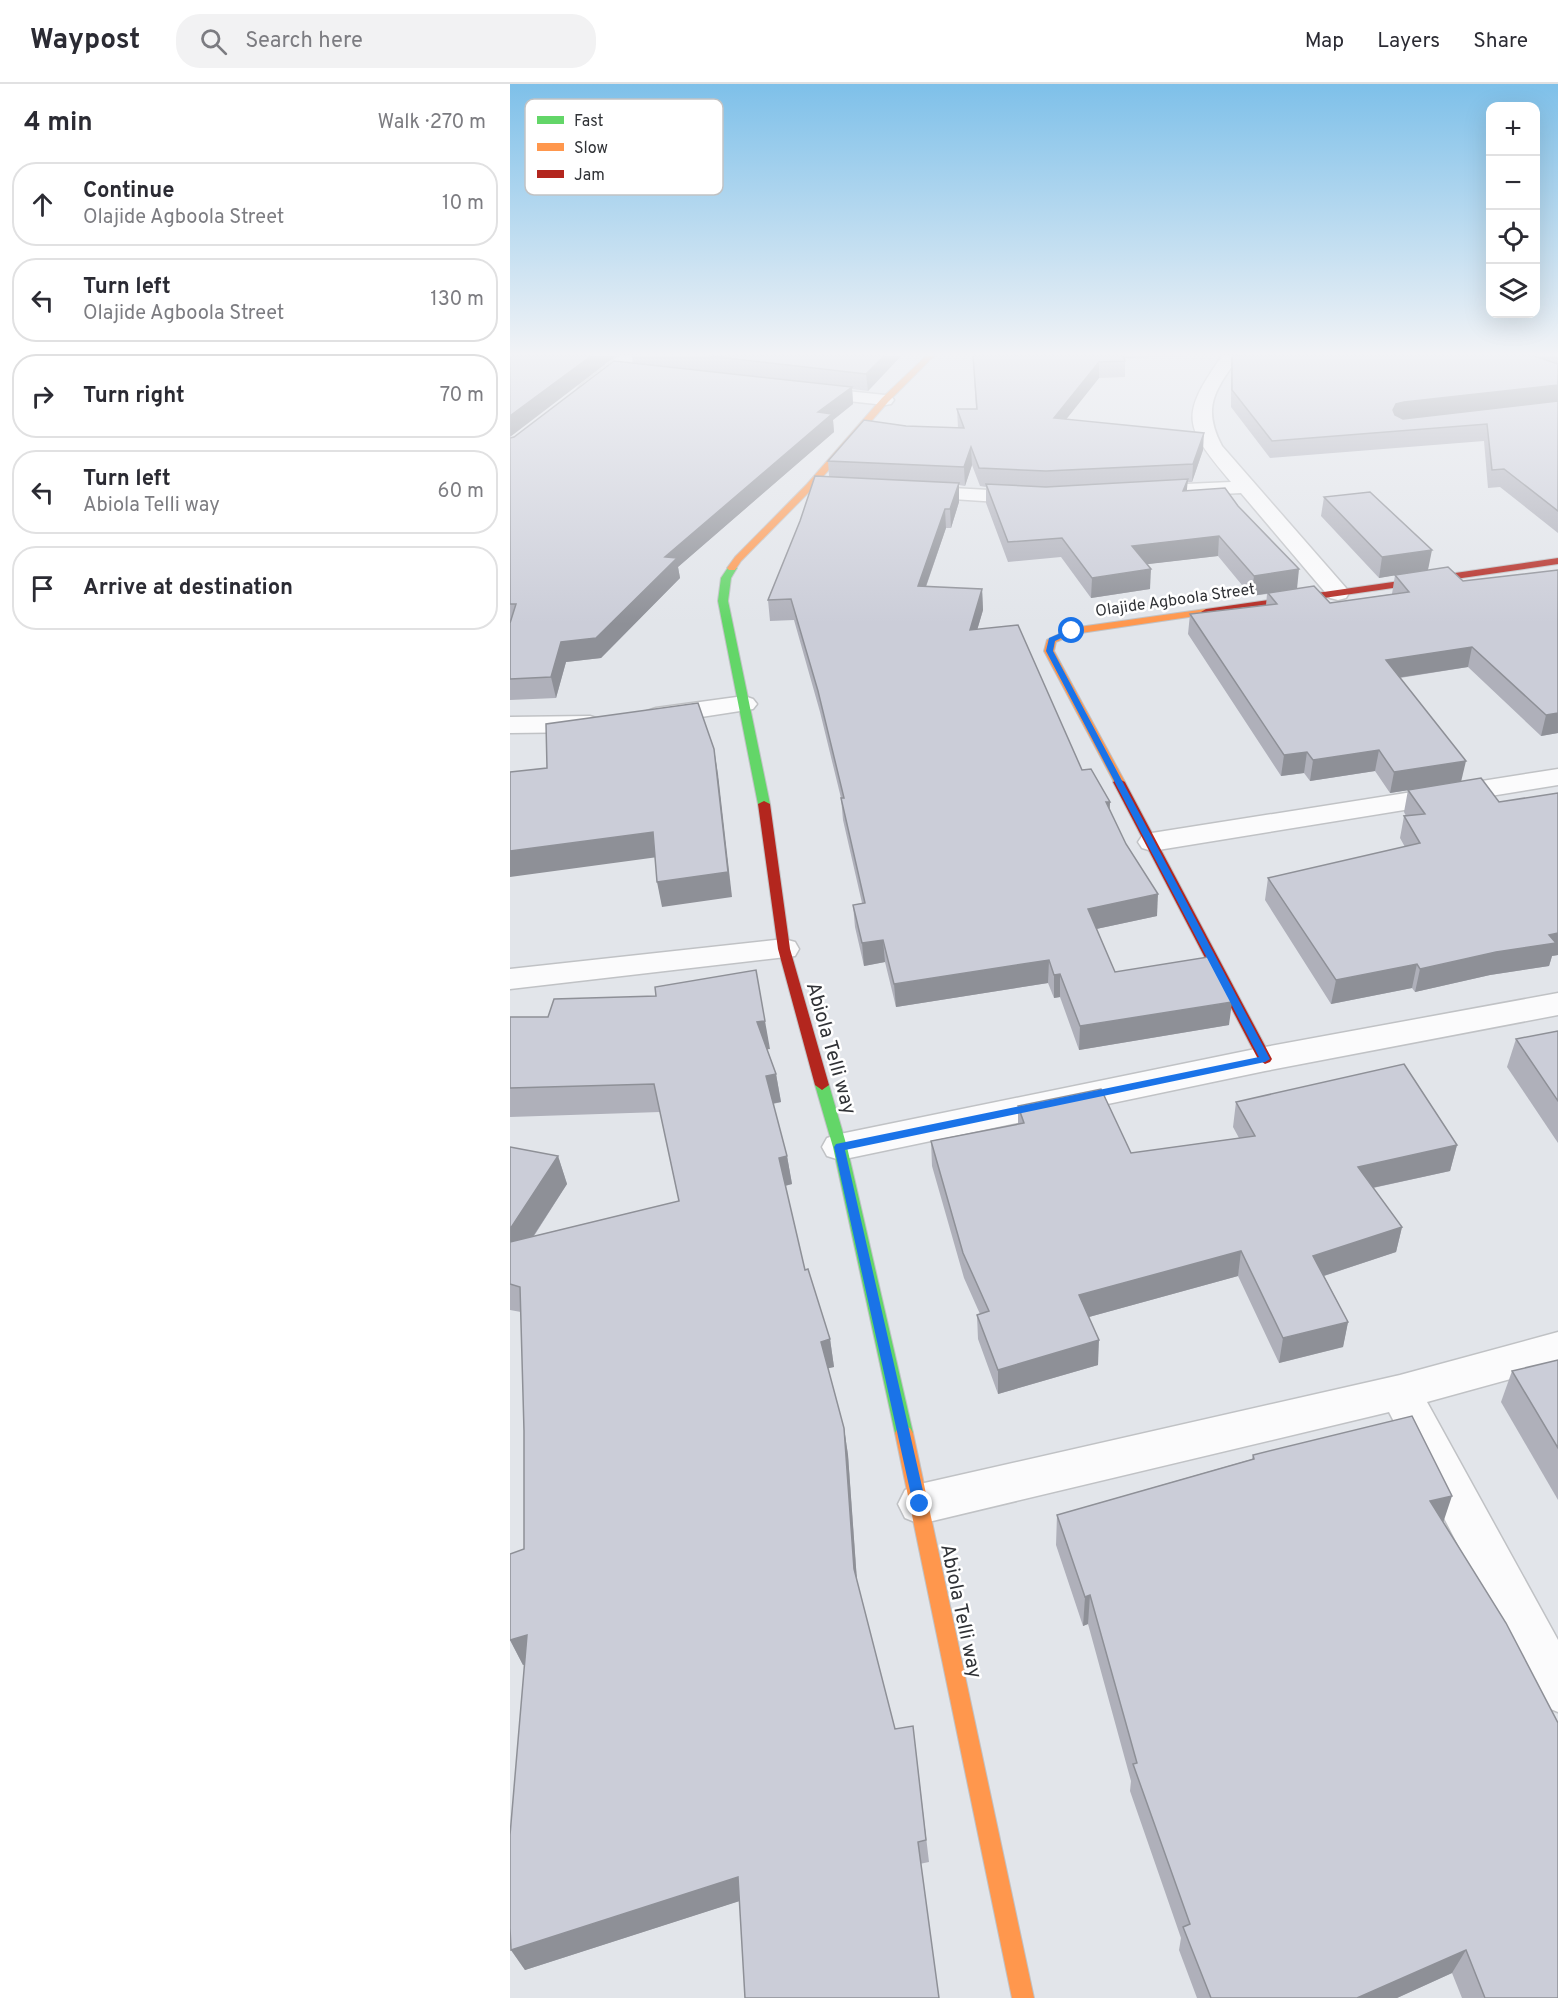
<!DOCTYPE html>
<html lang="en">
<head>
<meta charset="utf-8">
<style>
	body { margin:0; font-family:Overpass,sans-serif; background:#f2f2f3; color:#2b2b33 }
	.controls { position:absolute; right:18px; top:18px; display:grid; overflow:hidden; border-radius:12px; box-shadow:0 6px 24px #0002 }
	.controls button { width:54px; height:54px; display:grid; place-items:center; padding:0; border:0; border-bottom:2px solid #e1e1e2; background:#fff; color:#2b2b33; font:30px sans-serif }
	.stop { position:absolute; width:18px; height:18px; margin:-14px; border:4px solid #1a73e8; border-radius:50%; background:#fff }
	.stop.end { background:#1a73e8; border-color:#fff; box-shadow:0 2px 6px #0008 }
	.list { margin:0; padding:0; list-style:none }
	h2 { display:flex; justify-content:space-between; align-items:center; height:78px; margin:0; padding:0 24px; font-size:26px }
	h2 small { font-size:20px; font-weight:400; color:#7c7c81 }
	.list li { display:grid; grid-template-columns:39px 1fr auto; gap:18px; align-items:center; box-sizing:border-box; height:84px; margin:0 12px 12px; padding:0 12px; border:2px solid #e1e1e2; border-radius:24px }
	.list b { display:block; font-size:22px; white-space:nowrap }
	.list p { margin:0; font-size:20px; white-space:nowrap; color:#7c7c81 }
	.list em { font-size:20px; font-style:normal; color:#7c7c81 }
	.icon { flex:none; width:33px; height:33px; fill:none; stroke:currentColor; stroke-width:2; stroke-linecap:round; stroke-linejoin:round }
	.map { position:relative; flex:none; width:1048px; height:1914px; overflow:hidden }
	header { display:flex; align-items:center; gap:36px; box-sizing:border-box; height:84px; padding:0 30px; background:#fff; border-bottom:2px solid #e1e1e2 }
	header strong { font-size:28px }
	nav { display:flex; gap:33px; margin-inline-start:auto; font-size:21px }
	.search { width:420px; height:54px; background:#f2f2f3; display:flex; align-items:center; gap:15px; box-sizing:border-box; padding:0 21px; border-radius:24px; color:#7c7c81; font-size:22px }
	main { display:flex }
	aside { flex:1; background:#fff }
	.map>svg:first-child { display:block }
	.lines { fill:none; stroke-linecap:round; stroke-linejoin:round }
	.street-casing { stroke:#c0c2c5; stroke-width:3 }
	.fast-casing { stroke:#c0c2c5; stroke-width:2 }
	.slow-casing { stroke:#c0c2c5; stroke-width:2 }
	.jam-casing { stroke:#c0c2c5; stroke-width:2 }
	.street { fill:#fbfbfc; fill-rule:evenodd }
	.fast { fill:#63d668; fill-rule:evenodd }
	.slow { fill:#ff974d; fill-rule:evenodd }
	.jam { fill:#b3261e; fill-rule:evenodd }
	.wall { fill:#afb0ba }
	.shaded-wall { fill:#8e9097 }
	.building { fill:#cbcdd8; stroke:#8e9097; stroke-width:1.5 }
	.route { fill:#1a73e8 }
	.labels { text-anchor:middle; stroke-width:5; stroke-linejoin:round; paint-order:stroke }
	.far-street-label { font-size:16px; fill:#303236; stroke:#fff }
	.street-label { font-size:20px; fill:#303236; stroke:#fff }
	.key { fill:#fff; stroke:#c1c2c3; stroke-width:1.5 }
	.key-label { font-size:16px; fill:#303236 }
</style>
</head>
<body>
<header>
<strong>Waypost</strong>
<div class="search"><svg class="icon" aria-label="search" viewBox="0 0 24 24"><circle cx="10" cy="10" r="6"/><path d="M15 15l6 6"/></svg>Search here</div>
<nav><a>Map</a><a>Layers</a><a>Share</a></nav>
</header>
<main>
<aside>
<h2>4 min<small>Walk · 270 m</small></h2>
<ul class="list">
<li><svg class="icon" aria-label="ahead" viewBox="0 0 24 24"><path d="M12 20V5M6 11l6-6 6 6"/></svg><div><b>Continue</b><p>Olajide Agboola Street</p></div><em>10 m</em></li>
<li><svg class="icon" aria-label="left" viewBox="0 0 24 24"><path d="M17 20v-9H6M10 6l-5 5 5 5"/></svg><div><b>Turn left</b><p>Olajide Agboola Street</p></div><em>130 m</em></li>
<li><svg class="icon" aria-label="right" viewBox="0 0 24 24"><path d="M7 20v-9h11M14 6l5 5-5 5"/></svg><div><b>Turn right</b></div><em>70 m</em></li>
<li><svg class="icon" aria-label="left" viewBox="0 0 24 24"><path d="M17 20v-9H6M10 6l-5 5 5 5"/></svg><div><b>Turn left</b><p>Abiola Telli way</p></div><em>60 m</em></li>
<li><svg class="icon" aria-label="arrive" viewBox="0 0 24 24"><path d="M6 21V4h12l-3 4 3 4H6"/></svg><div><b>Arrive at destination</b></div></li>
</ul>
</aside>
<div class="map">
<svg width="1048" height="1914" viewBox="0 0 1048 1914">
	<rect width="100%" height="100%" fill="#e2e5ea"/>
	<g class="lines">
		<g class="street-casing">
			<g id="street">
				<path d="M109,272H129L83,309H71L68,305L71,301Z"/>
				<path d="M712,272H729C706,306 691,322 712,362L836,504L839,509L836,514L828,516L820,514L731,409L631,414L624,412L621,408L624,404L631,402L721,398C674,342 669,333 712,272Z"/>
				<path d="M298,303L375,311L381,312L384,316L381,320L375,321L292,312L289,308L292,304Z"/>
				<path d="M403,402L520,408L527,410L530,414L527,418L520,420L396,412L393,408L396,404Z"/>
				<path d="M234,612L243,615L247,620L243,625L146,640L137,637L133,632L137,627L146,624Z"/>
				<path d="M80,632L89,635L93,640L89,645L80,648L0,649V633Z"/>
				<path d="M1048,685V701L642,767L632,764L628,758L632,752L642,749Z"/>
				<path d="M274,855L285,858L289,865L285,872L0,905V885Z"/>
				<path d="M1048,909V931L755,987L330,1076L317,1072L312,1063L317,1054L330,1050L755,963Z"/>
				<path d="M1048,1248V1282L917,1318L1048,1556V1628L1031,1621L879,1328L410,1440L395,1434L388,1420L395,1406L410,1400L890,1291Z"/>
			</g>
		</g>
		<g class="fast-casing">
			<g id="fast">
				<path d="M219,482L227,484L221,494L218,517L260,720L254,723L248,720L208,517L211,494Z"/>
				<path d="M312,996L319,1001L337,1063L403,1349L400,1354L394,1356L388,1354L385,1349L323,1063L305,1001Z"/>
			</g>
		</g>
		<g class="slow-casing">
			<g id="slow">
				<path d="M416,272H424L378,318L303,404L231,477L225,486H219L217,484L225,473L297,400L372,314Z"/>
				<path d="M696,525L699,526V530L564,550L546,558L544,567L615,698L613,700H605L534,567L537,556L562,544Z"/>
				<path d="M394,1342L400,1344L403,1349L524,1914H502L385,1349L388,1344Z"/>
			</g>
		</g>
		<g class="jam-casing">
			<g id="jam">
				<path d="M1048,474V480L696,531L691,528L696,525Z"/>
				<path d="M609,695L615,698L762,975L760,978L755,980L748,975L603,698Z"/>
				<path d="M254,717L260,720L280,865L319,1001L312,1006L305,1001L268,865L248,720Z"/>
			</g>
		</g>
		<use href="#street" class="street"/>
		<use href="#fast" class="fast"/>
		<use href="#slow" class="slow"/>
		<use href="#jam" class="jam"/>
	</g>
	<g class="wall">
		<path d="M122,272H391L358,307L342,305L343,320L323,336L324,348L168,483L170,494L91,574L56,578L46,614L0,616V354L4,353L123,279Z"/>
		<path d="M463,272H678L614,274L615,277V293L589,294L556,335L693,366L682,398H677V407L787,505L820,519L882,510L885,491L869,494L811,432L814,413L918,486L953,497L1048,486V649L1031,652L958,583L890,594L951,698L989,718L1048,709V871L1042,872L1039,882L980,891L905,908L902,904L821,920L755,816L758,794L895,763L890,754L894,732H896L894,728L898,706L880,709L865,687L800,697L794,689L771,692L678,550L680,530L756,521L757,510L741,512L708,472L637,480L640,505L581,514L551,473L498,478L476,419V403L470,402L462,381L455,402L449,401V418L441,444H436L416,503L472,505L473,526L467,546L572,686L600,718L599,726L647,832L586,845L605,888L719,941L569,966L550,913L544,914L538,899L386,923L375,878L354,882L345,843L343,821L352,819L333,736L331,714L310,628L284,536L260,537L258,516L319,392L318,377L396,342L448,344L447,325H466Z"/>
		<path d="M722,272H1048V449L990,403L978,404L974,357L760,374L721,323V288Z"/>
		<path d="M0,933L260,965H257L266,990L271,1018L263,1020L277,1072L282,1100L275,1102L295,1186L320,1255L324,1283L318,1284L334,1344L338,1371L347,1497L385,1645L403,1642L419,1778L229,1817L15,1886L1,1866L15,1580L13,1581L0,1556L14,1465V1347L11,1228L0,1226V1063L48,1072L57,1100L24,1152L169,1117L150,1028L0,1033Z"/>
		<path d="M1048,947V1059L997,983L1006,955Z"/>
		<path d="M726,1018L947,1061L940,1087L863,1104L892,1143L886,1168L814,1192L838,1238L833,1263L769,1279L728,1192L579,1233L588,1281L488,1310L468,1255L467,1231L470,1230L454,1194L422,1082L421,1057L508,1040V1022L621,1069L729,1054L723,1043Z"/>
		<path d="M1048,1276V1416L991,1318L1002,1287Z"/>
		<path d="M743,1371L933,1438L1048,1914H952L942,1889L887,1914H687L669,1866L671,1854L620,1707L621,1697L578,1540L573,1542L546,1461L547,1431L742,1375Z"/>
	</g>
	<g class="shaded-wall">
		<path d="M81,272H106L0,353V332Z"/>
		<path d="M374,272H391L358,307L356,290Z"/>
		<path d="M589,278V294L543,352L544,334Z"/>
		<path d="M1048,301V318L883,338V326L886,320L894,318Z"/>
		<path d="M342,303L343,320L323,336L324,348L168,483L170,494L91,574L56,578L46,614L41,593L51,558L155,473L308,328Z"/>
		<path d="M694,349L693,366L682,398L683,380Z"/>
		<path d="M461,363L462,381L455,402L454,383Z"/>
		<path d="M678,395L676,414L673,407Z"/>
		<path d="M449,399V418L441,444L440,425Z"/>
		<path d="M435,425L436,444L409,522L408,502Z"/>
		<path d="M709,452L708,472L622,482V462Z"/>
		<path d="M922,466L918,486L869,494L872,473Z"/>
		<path d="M641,485L640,505L581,514L582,494Z"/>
		<path d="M789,485L787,505L741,512L744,492Z"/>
		<path d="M472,505L473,526L461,567L460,546Z"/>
		<path d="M962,563L958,583L873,596L876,576Z"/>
		<path d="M1048,629V649L1031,652L1036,631Z"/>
		<path d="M204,665L208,690L222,813L152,823L147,798Z"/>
		<path d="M869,666L865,687L800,697L803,676Z"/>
		<path d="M797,668L794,689L771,692L774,671Z"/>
		<path d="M956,677L951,698L880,709L884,688Z"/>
		<path d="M596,718H600L599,740Z"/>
		<path d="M143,748L148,773L0,793V767Z"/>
		<path d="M648,810L647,832L577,847L578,825Z"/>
		<path d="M1048,849V871L1042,872L1039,882L980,891L905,908L910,885Z"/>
		<path d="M373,856L375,878L354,882L352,859Z"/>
		<path d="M539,876L538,899L386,923L384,900Z"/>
		<path d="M907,880L902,904L821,920L826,896Z"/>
		<path d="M550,890V913L544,914V891Z"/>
		<path d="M722,918L719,941L569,966L570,942Z"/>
		<path d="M255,937L260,965L252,966L247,938Z"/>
		<path d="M266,990L271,1018L260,1020L256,992Z"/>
		<path d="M947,1061L940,1087L843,1108L848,1083Z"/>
		<path d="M48,1072L57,1100L0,1188V1145Z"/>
		<path d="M277,1072L282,1100L274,1102L269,1074Z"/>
		<path d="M892,1143L886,1168L798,1197L803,1172Z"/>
		<path d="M731,1167L728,1192L568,1236L569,1211Z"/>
		<path d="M838,1238L833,1263L769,1279L773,1254Z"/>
		<path d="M320,1255L324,1283L315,1285L311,1258Z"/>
		<path d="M589,1256L588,1281L488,1310V1286Z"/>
		<path d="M334,1344L338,1371L348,1511L344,1485Z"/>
		<path d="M942,1412L932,1442L920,1417Z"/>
		<path d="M580,1511L578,1540L573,1542L575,1513Z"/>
		<path d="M17,1551L30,1576L13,1581L0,1556Z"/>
		<path d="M228,1793L236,1815L15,1886L1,1866Z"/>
		<path d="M956,1866L942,1889L887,1914H847Z"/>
	</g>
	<g class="building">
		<path d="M0,272H81L0,332Z"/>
		<path d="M199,272H374L356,290Z"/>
		<path d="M463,272H613L615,277L589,278L544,334L694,349L683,380L536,387L469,384L461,363L454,383L318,377L354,336L396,342L454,344L447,325H467Z"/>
		<path d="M722,272H1024L1048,280V301L894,318L886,320L883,326L885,331L893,335L1048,317V427L994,385L982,386L977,340L762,357L722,306Z"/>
		<path d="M104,277L342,303L308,328L322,330L155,473L167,474L86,554L51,558L41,593L0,595V539L6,520H0V354L4,353Z"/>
		<path d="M305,392L449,399L440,425H435L408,502L472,505L460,546L508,541L572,686L581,685L600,718H596L616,760L648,810L578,825L605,888L698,873L722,918L570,942L550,890L544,891L539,876L384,900L373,856L352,859L343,821L355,819L331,714H334L308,607L281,515L258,516L290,437Z"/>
		<path d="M678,395L673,407L715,404L728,422L789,485L744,492L709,452L622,462L641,485L582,494L552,454L498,458L476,400L536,403Z"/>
		<path d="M860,408L922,466L872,473L814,413Z"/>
		<path d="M938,483L953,497L1048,486V629L1036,631L962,563L876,576L956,677L884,688L869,666L803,676L797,668L774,671L680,530L767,520L758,509L804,502L820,519L899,508L885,491Z"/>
		<path d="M188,619L204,665L218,788L147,798L143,748L0,767V688L37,684L36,640Z"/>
		<path d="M971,694L989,718L1048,709V849L1039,851L1046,859L986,868L910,885L907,880L826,896L758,794L910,759L894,732L915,730L898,706Z"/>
		<path d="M246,886L255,937L247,938L266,990L256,992L277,1072L269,1074L295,1186L298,1185L320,1255L311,1258L334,1344L344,1485L385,1645L403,1642L416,1756L408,1758L429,1914H235L228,1793L1,1866L0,1844V1751L17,1551L0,1556V1470L14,1465V1347L10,1203L0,1200V1158L169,1117L144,1000L0,1004V933H38L44,915L146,912L145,903Z"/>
		<path d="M1048,947V1017L1006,955Z"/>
		<path d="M894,980L947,1061L848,1083L892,1143L803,1172L838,1238L773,1254L731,1167L569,1211L589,1256L488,1286L467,1231L479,1227L453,1169L421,1057L514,1039L508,1022L591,1005L621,1069L745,1052L726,1018Z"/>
		<path d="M0,1063L48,1072L0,1145Z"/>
		<path d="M1048,1276V1364L1002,1287Z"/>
		<path d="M902,1332L942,1412L920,1417L996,1539L1048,1639V1914H975L956,1866L847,1914H701L673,1843L680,1840L623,1680L627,1679L580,1511L575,1513L547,1431L744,1375L743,1371Z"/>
	</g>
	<linearGradient id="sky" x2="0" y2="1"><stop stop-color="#7ec0e9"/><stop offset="0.5" stop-color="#f2f3f6"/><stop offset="1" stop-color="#f2f3f6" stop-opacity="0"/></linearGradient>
	<rect width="1048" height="540" fill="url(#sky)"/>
	<path class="route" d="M560,545L566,547L545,557L543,567L760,975L755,978L335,1066L416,1420L410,1425L403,1420L324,1063L326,1060L749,973L536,567L539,554Z"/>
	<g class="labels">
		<g class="far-street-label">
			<text transform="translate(665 515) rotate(-8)" y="6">Olajide Agboola Street</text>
		</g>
		<g class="street-label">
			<text transform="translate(322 964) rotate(74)" y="7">Abiola Telli way</text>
			<text transform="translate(452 1527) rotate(78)" y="7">Abiola Telli way</text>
		</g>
	</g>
	<rect x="15" y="15" width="198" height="96" rx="9" class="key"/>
	<rect x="27" y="32" width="27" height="8" fill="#63d668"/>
	<rect x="27" y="59" width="27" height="8" fill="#ff974d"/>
	<rect x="27" y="86" width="27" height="8" fill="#b3261e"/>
	<g class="key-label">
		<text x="64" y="42">Fast</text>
		<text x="64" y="69">Slow</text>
		<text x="64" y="96">Jam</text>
	</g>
</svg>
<div class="controls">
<button>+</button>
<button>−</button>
<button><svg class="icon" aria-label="locate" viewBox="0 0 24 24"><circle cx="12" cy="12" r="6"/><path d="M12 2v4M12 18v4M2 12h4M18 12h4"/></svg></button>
<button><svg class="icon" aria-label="layers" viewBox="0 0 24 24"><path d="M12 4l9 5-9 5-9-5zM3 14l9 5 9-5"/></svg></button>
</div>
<div class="stop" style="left:562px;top:547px"></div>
<div class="stop end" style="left:410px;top:1420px"></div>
</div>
</main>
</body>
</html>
